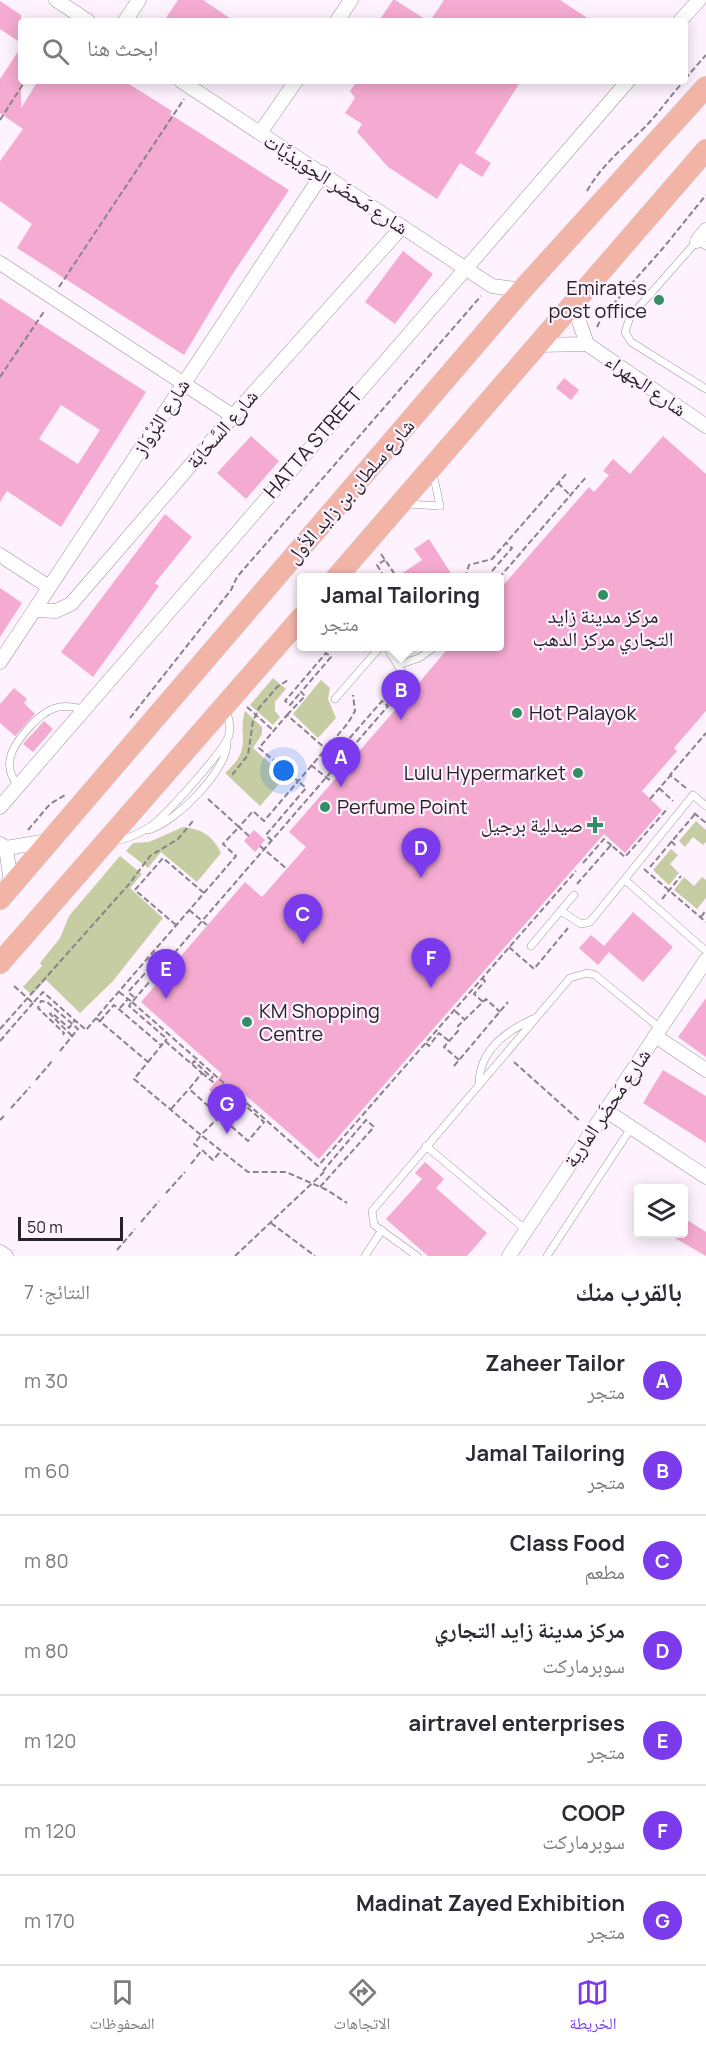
<!DOCTYPE html>
<html lang="ar">
<head>
<meta charset="utf-8">
<style>
	body { margin:0; font-family:Manrope,"Noto Naskh Arabic",sans-serif; background:#f7f7f7; color:#2b2b33; direction:rtl }
	.controls { position:absolute; right:18px; bottom:18px; display:grid; overflow:hidden; border-radius:6px; box-shadow:0 3px 15px #0003 }
	.controls button { width:54px; height:54px; display:grid; place-items:center; padding:0; border:0; border-bottom:2px solid #e1e1e2; background:#fff; color:#2b2b33; font:30px sans-serif }
	.scale { position:absolute; left:18px; bottom:15px; width:105px; box-sizing:border-box; padding-left:6px; border:3px solid #282329; border-top:0; font-size:16px; line-height:21px; white-space:nowrap; color:#282329; -webkit-text-stroke:4px #fdf2fe; paint-order:stroke }
	.you { position:absolute; left:284px; top:771px; width:21px; height:21px; margin:-15px; border:4px solid #fff; border-radius:50%; background:#1a73e8; box-shadow:0 0 0 9px #1a73e833 }
	.badge { display:grid; place-items:center; width:39px; height:39px; border-radius:50%; background:#7c3aed; color:#fff; font-size:20px; font-weight:700 }
	.pin { position:absolute; translate:-50% -50px; filter:drop-shadow(0 2px 3px #0008) }
	.pin::after { content:''; position:absolute; top:32px; width:21px; height:18px; background:inherit; clip-path:polygon(0 0,100% 0,50% 100%) }
	.popup { position:absolute; left:297px; top:573px; width:207px; height:78px; box-sizing:border-box; display:grid; place-content:center; border-radius:6px; background:#fff; filter:drop-shadow(0 2px 4px #0005); font-size:20px; white-space:nowrap; color:#7c7c81 }
	.popup b { font-size:22px; color:#2b2b33 }
	.popup::after { content:''; position:absolute; left:50%; top:100%; margin-left:-12px; border:12px solid transparent; border-top-color:#fff }
	.list { margin:0; padding:0; list-style:none }
	h2 { display:flex; justify-content:space-between; align-items:center; height:78px; margin:0; padding:0 24px; font-size:26px }
	h2 small { font-size:20px; font-weight:400; color:#7c7c81 }
	.list li { display:grid; grid-template-columns:39px 1fr auto; gap:18px; align-items:center; box-sizing:border-box; height:90px; padding:0 24px; border-top:2px solid #e1e1e2 }
	.list b { display:block; font-size:22px; white-space:nowrap }
	.list p { margin:0; font-size:20px; white-space:nowrap; color:#7c7c81 }
	.list em { font-size:20px; font-style:normal; color:#7c7c81 }
	.icon { flex:none; width:33px; height:33px; fill:none; stroke:currentColor; stroke-width:2; stroke-linecap:round; stroke-linejoin:round }
	.map { position:relative; flex:none; width:706px; height:1256px; overflow:hidden; direction:ltr }
	.search { position:absolute; background:#fff; box-shadow:0 3px 15px #0003; left:18px; right:18px; top:18px; height:66px; display:flex; align-items:center; gap:15px; box-sizing:border-box; padding:0 21px; border-radius:6px; color:#7c7c81; font-size:22px }
	.sheet { height:708px; background:#fff }
	nav { display:flex; justify-content:space-around; align-items:center; box-sizing:border-box; height:84px; border-top:2px solid #e1e1e2; background:#fff; font-size:16px; color:#7c7c81 }
	nav a { display:grid; justify-items:center; gap:3px }
	nav .on { color:#7c3aed }
	.map>svg:first-child { display:block }
	.green { fill:#c6cda2 }
	.building { fill:#f5abd1; fill-rule:evenodd }
	.lines { fill:none; stroke-linecap:round; stroke-linejoin:round }
	.lane-casing { stroke:#a193a2; stroke-width:8 }
	.street-casing { stroke:#a193a2; stroke-width:15 }
	.primary-casing { stroke:#d8d7d8; stroke-width:22 }
	.path { stroke:#8a828b; stroke-width:2; stroke-dasharray:6 3; stroke-linecap:butt }
	.lane { stroke:#fff; stroke-width:7 }
	.street { stroke:#fff; stroke-width:14 }
	.primary { stroke:#f3b4a8; stroke-width:21 }
	.poi-dot { fill:#348e64; stroke:#fdf2fe; stroke-width:2 }
	.labels { text-anchor:middle; stroke-width:4.5; stroke-linejoin:round; paint-order:stroke }
	.street-label { font-size:20px; fill:#282329; stroke:#fdf2fe }
	.poi-label { font-size:20px; fill:#282329; stroke:#fdf2fe; text-anchor:end }
</style>
</head>
<body>
<div class="map">
<svg width="706" height="1256" viewBox="0 0 706 1256">
	<rect width="100%" height="100%" fill="#fdf2fe"/>
	<g class="green">
		<path d="M273,678L286,689L275,702V711L280,717L273,725L250,705Z"/>
		<path d="M321,680L330,688L328,699L336,718L318,738L293,714Z"/>
		<path d="M245,711L262,727V734L253,748L285,777L260,806L225,773C254,747 237,738 245,711Z"/>
		<path d="M696,821L706,830V842L703,845L693,837L685,847L679,841Z"/>
		<path d="M183,827C202,829 213,836 221,853L197,882L161,852L148,868L126,851L133,843L149,842Z"/>
		<path d="M671,849L678,855L670,864L679,873L669,885L653,870Z"/>
		<path d="M120,856L142,874L130,888L163,918L113,981L80,1013L46,980L32,995L23,987L42,966L40,963L60,938L69,916Z"/>
		<path d="M684,877L694,886L702,877L706,880V898L697,909L674,890Z"/>
	</g>
	<g class="building">
		<path d="M178,0H203L234,21H164Z"/>
		<path d="M393,0H395L428,21H379Z"/>
		<path d="M444,0H560L592,21H430Z"/>
		<path d="M0,1L21,15V43L0,29Z"/>
		<path d="M21,47V108L38,81H124L172,111L170,114L289,190L232,275L184,355L17,248L32,224L0,201V161L23,129L0,113V79Z"/>
		<path d="M357,81H521L475,153L491,163L482,177L460,163L437,199L388,167L357,132L362,124L345,113L355,98L350,91Z"/>
		<path d="M403,251L433,274L395,324L365,302Z"/>
		<path d="M0,298L146,392L61,527L7,491L0,502ZM61,405L100,430L78,464L39,439Z"/>
		<path d="M564,378L579,390L571,400L556,388Z"/>
		<path d="M251,436L279,461L246,499L217,473Z"/>
		<path d="M663,436L706,474V711L674,748L677,751L642,791L662,810L625,853L604,834L319,1159L234,1085L223,1102L209,1090L222,1074L141,1002L245,882L262,897L306,847L289,832L409,694L418,693L417,685L450,646H500V589L589,487L594,492L609,475L603,471L613,459L630,474Z"/>
		<path d="M165,514L192,537L155,583L159,586L93,677L61,652Z"/>
		<path d="M429,539L454,578H395L422,560L414,549Z"/>
		<path d="M0,588L22,603L0,637Z"/>
		<path d="M14,688L27,699L24,703L35,714L15,736L0,723V704Z"/>
		<path d="M44,721L53,729L33,752L23,744Z"/>
		<path d="M254,830L265,840L255,852L244,841Z"/>
		<path d="M633,912L673,947L643,982L609,952L598,965L579,948L591,935L604,946Z"/>
		<path d="M706,998V1057L678,1037Z"/>
		<path d="M663,1070L706,1096V1143L643,1103Z"/>
		<path d="M425,1162L444,1179L436,1188L487,1233L467,1256H428L386,1219L422,1179L415,1173Z"/>
		<path d="M684,1218L706,1232V1256L666,1233H684Z"/>
	</g>
	<g class="lines">
		<g class="lane-casing">
			<g id="lane">
				<path d="M706,246L697,241L630,317L625,332L631,342L706,389"/>
				<path d="M433,473L440,506"/>
				<path d="M407,504L440,506"/>
				<path d="M386,646L413,690"/>
				<path d="M398,665L419,658L436,646"/>
				<path d="M335,699L381,646"/>
				<path d="M18,786C12,778 8,770 10,760C12,743 39,713 55,708C65,705 74,707 83,709"/>
				<path d="M148,830C174,824 229,769 227,742"/>
				<path d="M112,841C127,840 139,834 151,826C165,816 225,750 229,735C231,726 229,717 225,709"/>
				<path d="M625,880L706,951"/>
				<path d="M561,911L581,924L590,922L693,795L706,806"/>
				<path d="M531,946L574,895"/>
				<path d="M479,1084C479,1051 506,1031 533,1019"/>
				<path d="M426,1146L526,1230"/>
				<path d="M365,1256L382,1230"/>
				<path d="M417,1256L374,1225L372,1211L570,978L587,973L595,975L661,1029"/>
				<path d="M547,1256L631,1128"/>
			</g>
		</g>
		<g class="street-casing">
			<g id="street">
				<path d="M56,0L88,21"/>
				<path d="M125,21L139,0"/>
				<path d="M337,21L351,0"/>
				<path d="M680,21L699,0"/>
				<path d="M181,81L492,286L522,290"/>
				<path d="M260,133L296,81"/>
				<path d="M697,241L706,230"/>
				<path d="M0,263L233,416"/>
				<path d="M573,304L587,344L706,426"/>
				<path d="M538,345L587,344"/>
				<path d="M0,555L49,587"/>
				<path d="M35,610L56,611L71,604L233,416L402,227"/>
				<path d="M0,662L323,173"/>
				<path d="M0,807L628,81"/>
				<path d="M0,844L6,848L10,875L8,889"/>
				<path d="M6,848L48,841"/>
				<path d="M655,1036L706,1070"/>
				<path d="M605,1110L706,1177"/>
				<path d="M0,1252L6,1256"/>
				<path d="M509,1256L706,960"/>
			</g>
		</g>
		<g class="primary-casing">
			<g id="primary">
				<path d="M336,578L706,150"/>
				<path d="M0,899L522,290L706,87"/>
				<path d="M0,963L302,617"/>
			</g>
		</g>
		<g class="path">
			<path d="M685,79L706,55"/>
			<path d="M0,120L25,81"/>
			<path d="M587,191C601,166 623,148 644,128C658,114 670,96 684,81"/>
			<path d="M59,287L184,99"/>
			<path d="M597,327L602,317L664,247L706,195"/>
			<path d="M0,377L45,310"/>
			<path d="M558,483L570,495"/>
			<path d="M381,554L396,576"/>
			<path d="M385,560L377,565L385,578"/>
			<path d="M465,578L469,565L492,559L567,473"/>
			<path d="M486,578L512,548L506,543"/>
			<path d="M499,578L587,476"/>
			<path d="M247,707L274,731"/>
			<path d="M287,715L305,696L301,692L331,657L326,653L285,701L290,705L301,692"/>
			<path d="M130,718L231,590L237,577L481,296"/>
			<path d="M311,765L332,782"/>
			<path d="M232,775L248,755L253,721L259,708L277,687L288,680"/>
			<path d="M659,788L673,801"/>
			<path d="M686,788L670,775L706,733"/>
			<path d="M208,799L239,827L223,844L236,856L96,1018L148,1062L134,1079L201,1135L235,1101L228,1095"/>
			<path d="M650,799L670,776"/>
			<path d="M694,813L706,823"/>
			<path d="M28,830L50,804L65,795"/>
			<path d="M249,836L239,827L253,811L264,821L348,723L355,711L353,695"/>
			<path d="M671,841L677,847"/>
			<path d="M260,846L287,869"/>
			<path d="M583,863L604,839L611,845L613,842"/>
			<path d="M650,867L695,814"/>
			<path d="M644,869L706,922"/>
			<path d="M577,884L611,845L625,857L668,808"/>
			<path d="M662,899L681,876"/>
			<path d="M189,910L207,925"/>
			<path d="M701,917L706,910"/>
			<path d="M176,925L135,890L163,858L204,893"/>
			<path d="M509,947L534,969L568,928"/>
			<path d="M482,978L485,981L474,994L483,1002"/>
			<path d="M14,986L33,1003L43,992L86,1030L96,1018"/>
			<path d="M119,992L132,1002L388,706L382,701L334,756L287,715L259,748L306,788L266,835L271,840"/>
			<path d="M134,997L128,992L159,958L153,952"/>
			<path d="M132,1002L318,1166L576,871"/>
			<path d="M131,1003L129,1006L167,1039L165,1041"/>
			<path d="M120,1008L128,999"/>
			<path d="M455,1011L464,1019"/>
			<path d="M100,1021L114,1005L162,1046"/>
			<path d="M0,1029L130,883L150,856L178,839L193,821"/>
			<path d="M72,1036L50,1014L52,1013L69,1028L75,1020"/>
			<path d="M0,1041L33,1003"/>
			<path d="M426,1043L429,1046L439,1033L449,1041"/>
			<path d="M60,1051L78,1029L47,1002L41,1001L38,1008L64,1033L63,1035"/>
			<path d="M459,1060L444,1047L458,1031V1026L486,999L500,1012"/>
			<path d="M148,1062L165,1041L202,1073L189,1089L248,1141L264,1122L233,1095L234,1093"/>
			<path d="M514,1062L581,1122"/>
			<path d="M192,1064L194,1061L212,1078L213,1076"/>
			<path d="M454,1066L508,1002"/>
			<path d="M202,1073L214,1083"/>
			<path d="M36,1080L53,1060"/>
			<path d="M11,1108L30,1087"/>
			<path d="M171,1109L189,1089"/>
			<path d="M0,1120L4,1116"/>
			<path d="M198,1147L194,1144L201,1135L248,1172H286L327,1190L347,1203"/>
			<path d="M191,1164L202,1150L213,1160L221,1151"/>
			<path d="M320,1187L374,1127L366,1120L323,1171"/>
			<path d="M166,1193L185,1172"/>
			<path d="M141,1222L159,1201"/>
			<path d="M271,1223L315,1256"/>
			<path d="M117,1250L135,1229"/>
			<path d="M235,1256L324,1172"/>
		</g>
		<use href="#lane" class="lane"/>
		<use href="#street" class="street"/>
		<use href="#primary" class="primary"/>
	</g>
	<g class="poi-dot">
		<circle cx="659" cy="300" r="6"/>
		<circle cx="603" cy="595" r="6"/>
		<circle cx="517" cy="713" r="6"/>
		<circle cx="578" cy="773" r="6"/>
		<circle cx="325" cy="807" r="6"/>
		<path d="M592 816h6v6h6v6h-6v6h-6v-6h-6v-6h6z"/>
		<circle cx="247" cy="1022" r="6"/>
	</g>
	<g class="labels">
		<g class="street-label">
			<text transform="translate(336 184) rotate(33)" y="7">شارع مَحضَر الحِوَيذِيَّات</text>
			<text transform="translate(646 385) rotate(35)" y="7">شارع الجهراء</text>
			<text transform="translate(161 417) rotate(-57)" y="7">شارع البُرْوَاز</text>
			<text transform="translate(222 429) rotate(-49)" y="7">شارع السَّحَابَة</text>
			<text transform="translate(313 443) rotate(-49)" y="7">HATTA STREET</text>
			<text transform="translate(350 491) rotate(-49)" y="7">شارع سلطان بن زايد الأول</text>
			<text transform="translate(607 1108) rotate(-56)" y="7">شارع مَحضَر المارية</text>
		</g>
		<g class="poi-label">
			<text x="647" y="295">Emirates<tspan x="647" dy="23">post office</tspan></text>
			<text x="603" y="623" text-anchor="middle">مركز مدينة زايد<tspan x="603" dy="23">التجاري مركز الدهب</tspan></text>
			<text x="529" y="720" text-anchor="start">Hot Palayok</text>
			<text x="566" y="780">Lulu Hypermarket</text>
			<text x="337" y="814" text-anchor="start">Perfume Point</text>
			<text x="583" y="832">صيدلية برجيل</text>
			<text x="259" y="1018" text-anchor="start">KM Shopping<tspan x="259" dy="23">Centre</tspan></text>
		</g>
	</g>
</svg>
<div class="controls">
<button><svg class="icon" aria-label="layers" viewBox="0 0 24 24"><path d="M12 4l9 5-9 5-9-5zM3 14l9 5 9-5"/></svg></button>
</div>
<div class="scale">50 m</div>
<div class="you"></div>
<div class="pin badge" style="left:341px;top:787px">A</div>
<div class="pin badge" style="left:401px;top:720px">B</div>
<div class="popup"><b>Jamal Tailoring</b>متجر</div>
<div class="pin badge" style="left:303px;top:944px">C</div>
<div class="pin badge" style="left:421px;top:878px">D</div>
<div class="pin badge" style="left:166px;top:999px">E</div>
<div class="pin badge" style="left:431px;top:988px">F</div>
<div class="pin badge" style="left:227px;top:1134px">G</div>
<div class="search"><svg class="icon" aria-label="search" viewBox="0 0 24 24"><circle cx="10" cy="10" r="6"/><path d="M15 15l6 6"/></svg>ابحث هنا</div>
</div>
<section class="sheet">
<h2>بالقرب منك<small>النتائج: 7</small></h2>
<ul class="list">
<li><span class="badge">A</span><div><b>Zaheer Tailor</b><p>متجر</p></div><em>30 m</em></li>
<li><span class="badge">B</span><div><b>Jamal Tailoring</b><p>متجر</p></div><em>60 m</em></li>
<li><span class="badge">C</span><div><b>Class Food</b><p>مطعم</p></div><em>80 m</em></li>
<li><span class="badge">D</span><div><b>مركز مدينة زايد التجاري</b><p>سوبرماركت</p></div><em>80 m</em></li>
<li><span class="badge">E</span><div><b>airtravel enterprises</b><p>متجر</p></div><em>120 m</em></li>
<li><span class="badge">F</span><div><b>COOP</b><p>سوبرماركت</p></div><em>120 m</em></li>
<li><span class="badge">G</span><div><b>Madinat Zayed Exhibition</b><p>متجر</p></div><em>170 m</em></li>
</ul>
</section>
<nav>
<a class="on"><svg class="icon" aria-label="map" viewBox="0 0 24 24"><path d="M3 6l6-2 6 2 6-2v14l-6 2-6-2-6 2zM9 4v14M15 6v14"/></svg>الخريطة</a>
<a><svg class="icon" aria-label="directions" viewBox="0 0 24 24"><path d="M12 3l9 9-9 9-9-9zM9 14v-3h6M13 9l2 2-2 2"/></svg>الاتجاهات</a>
<a><svg class="icon" aria-label="saved" viewBox="0 0 24 24"><path d="M7 4h10v16l-5-4-5 4z"/></svg>المحفوظات</a>
</nav>
</body>
</html>
